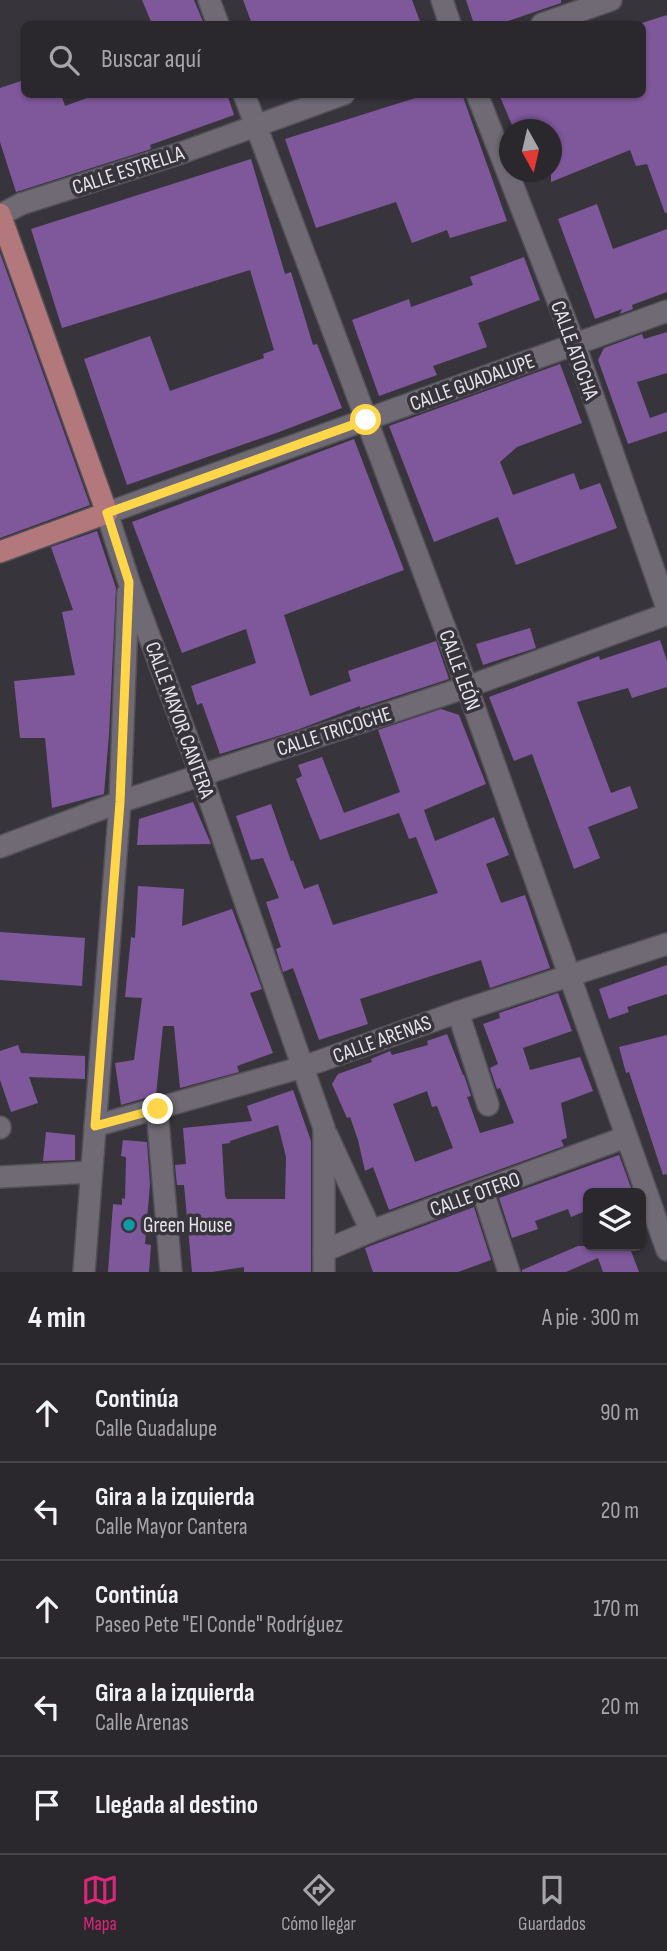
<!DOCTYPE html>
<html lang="es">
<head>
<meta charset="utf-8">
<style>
	body { margin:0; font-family:"Sofia Sans Condensed",sans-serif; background:#363339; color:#f1f3f6 }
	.controls { position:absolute; right:21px; bottom:21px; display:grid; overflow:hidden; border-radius:10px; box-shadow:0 2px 5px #0004 }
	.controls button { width:63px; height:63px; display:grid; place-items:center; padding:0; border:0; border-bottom:2px solid #464449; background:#2a272d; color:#f1f3f6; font:35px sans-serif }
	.compass { position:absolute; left:499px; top:119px; width:63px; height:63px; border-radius:50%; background:#2a272d; box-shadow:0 2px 5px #0004; rotate:172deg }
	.stop { position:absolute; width:21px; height:21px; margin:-16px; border:5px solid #ffd54a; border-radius:50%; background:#fff }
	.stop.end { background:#ffd54a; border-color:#fff; box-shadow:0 2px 7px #0008 }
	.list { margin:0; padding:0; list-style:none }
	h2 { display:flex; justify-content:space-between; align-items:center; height:91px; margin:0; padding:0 28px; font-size:30px }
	h2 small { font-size:23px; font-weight:400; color:#a5a5aa }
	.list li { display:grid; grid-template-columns:46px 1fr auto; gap:21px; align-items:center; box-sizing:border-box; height:98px; padding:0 28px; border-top:2px solid #464449 }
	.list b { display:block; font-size:26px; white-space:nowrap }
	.list p { margin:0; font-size:23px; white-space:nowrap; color:#a5a5aa }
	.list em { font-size:23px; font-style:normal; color:#a5a5aa }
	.icon { flex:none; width:38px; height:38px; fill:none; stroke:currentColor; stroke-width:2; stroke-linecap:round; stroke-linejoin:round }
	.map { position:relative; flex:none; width:667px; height:1272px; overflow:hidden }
	.search { position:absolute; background:#2a272d; box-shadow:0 2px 5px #0004; left:21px; right:21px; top:21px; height:77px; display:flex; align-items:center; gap:18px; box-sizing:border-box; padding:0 24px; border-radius:10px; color:#a5a5aa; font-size:26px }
	.sheet { height:581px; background:#2a272d }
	nav { display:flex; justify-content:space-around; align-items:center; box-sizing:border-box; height:98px; border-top:2px solid #464449; background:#2a272d; font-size:19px; color:#a5a5aa }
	nav a { display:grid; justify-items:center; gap:4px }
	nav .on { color:#db2777 }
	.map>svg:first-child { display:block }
	.building { fill:#7f589c; fill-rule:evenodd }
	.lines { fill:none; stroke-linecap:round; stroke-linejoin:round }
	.minor-casing { stroke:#545057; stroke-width:24 }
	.major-casing { stroke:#545057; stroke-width:24 }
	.minor { stroke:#6f6a73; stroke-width:21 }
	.major { stroke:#b2787b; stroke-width:21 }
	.route { stroke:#ffd54a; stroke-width:9 }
	.culture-dot { fill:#0f9aa8; stroke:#38343c; stroke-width:2.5 }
	.labels { text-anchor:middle; stroke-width:7; stroke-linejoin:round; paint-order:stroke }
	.street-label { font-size:21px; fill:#e7e5ea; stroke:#38343c }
	.poi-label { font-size:21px; fill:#e7e5ea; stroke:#38343c; text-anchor:start }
</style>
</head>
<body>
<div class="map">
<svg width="667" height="1272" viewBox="0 0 667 1272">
	<rect width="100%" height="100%" fill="#38343c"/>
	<g class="building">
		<path d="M142,0H194L204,24H152Z"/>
		<path d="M243,0H412L421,24H252Z"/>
		<path d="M466,0H561V3L499,24H474Z"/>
		<path d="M667,15V213H665L647,164L636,166L630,150L551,182V130H514L499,94H642V23Z"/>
		<path d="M24,80V94H61L65,106L98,94H227L234,115L150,145L151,149L16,192L0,142V88Z"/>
		<path d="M428,94H462L507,221L450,238L447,230L412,243L396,202L316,228L285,139Z"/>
		<path d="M251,159L285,274L291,272L313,345L317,344L342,408L279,432L127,485L84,359L150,336L170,391L264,358L263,354L274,350L250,270L62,328L31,229Z"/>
		<path d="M597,204L613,249L667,229V292L632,305L633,309L620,314L622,309L595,319L558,219Z"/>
		<path d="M0,253L90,505L0,538Z"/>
		<path d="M524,257L540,300L478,323L487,347L433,366L437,375L379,396L352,320L409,299L411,307L473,285L470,277Z"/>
		<path d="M667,332V373L637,382L650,418L667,412V431L628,444L598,360L604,348L642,334L644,339Z"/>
		<path d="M560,364L582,423L517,447L500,462L513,495L574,473L580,490L600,483L617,528L516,565L498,517L434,542L389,426Z"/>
		<path d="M354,439L404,570L284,615L310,696L351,681L348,671L436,641L449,679L360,708V706L297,730L220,754L202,703L197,705L191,686L256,663L246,629L182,653L132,522Z"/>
		<path d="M97,531L116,588L109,735L104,794L52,808L45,738H20L14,681L75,675L62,612L73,610L51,547Z"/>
		<path d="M530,628L536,648L483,665L476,644Z"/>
		<path d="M660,640L667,661V687L632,698L628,688L577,702L611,793L630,786L638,808L588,827L600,858L574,869L532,754L514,761L489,697L599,656L600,660Z"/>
		<path d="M441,709L459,715L486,784L424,810L435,841L494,817L509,855L486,864L501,903L525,895L550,968L490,988L481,960L360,999L368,1024L319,1040L293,968L283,972L276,949L281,947L266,902L279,898L263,858L251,860L236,816L271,804L291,861L293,860L304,889L318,884L333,925L438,893L416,837L409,839L399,813L320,840L296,779L302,776L298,765L322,757L344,813L400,792L378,730Z"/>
		<path d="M193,802L211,844L137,845L139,819Z"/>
		<path d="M138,886L184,889L182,926L232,909L262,989L250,993L273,1053L237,1066L239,1072L180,1088L174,1026H163L156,1095L121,1105L115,1063L134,1060L142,998L125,997L131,937L135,938Z"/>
		<path d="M0,932L85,938L82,986L0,980Z"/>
		<path d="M667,965V994L627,1007L629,1012L609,1019L599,989Z"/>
		<path d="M558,993L572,1031L523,1048L530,1070L580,1057L593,1091L561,1103L567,1138L561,1140L564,1146L389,1210L373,1167L365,1171L358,1140L350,1117L347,1118L332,1084L338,1074L372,1062L371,1059L390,1051L392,1055L428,1045L427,1041L447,1034L463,1075H464L471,1096L467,1097L480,1133L514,1123L500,1088L497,1089L490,1068L498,1064L483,1024L500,1018L499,1013ZM427,1091L432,1107L437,1106L453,1148L415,1162L393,1104Z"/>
		<path d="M667,1035V1174L663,1175L629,1072L626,1073L619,1047Z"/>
		<path d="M18,1045L21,1053L85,1056V1079L29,1077L38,1103L11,1112L0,1080V1051Z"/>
		<path d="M293,1090L311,1141V1272H244V1267L212,1272H192L184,1185H177L175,1165L186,1164L183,1128L252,1121L247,1106ZM278,1125L286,1157L285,1199H227L225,1196L222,1144L230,1143V1141Z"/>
		<path d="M46,1132L75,1135V1160L43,1161Z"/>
		<path d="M123,1140L147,1142L150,1184L145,1244L151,1245L149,1272H108L113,1204L122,1205V1198L125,1199L126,1157L121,1156Z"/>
		<path d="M619,1155L633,1193H588V1210L571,1217L568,1209L535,1221L538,1229L512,1238L499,1198Z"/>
		<path d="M474,1207L491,1260L458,1272H373L365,1248Z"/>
		<path d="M578,1246H629L639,1272H603L598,1258L566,1272H522V1270Z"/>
	</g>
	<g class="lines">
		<g class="minor-casing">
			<g id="minor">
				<path d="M209,0L218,24"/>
				<path d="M442,0L450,24"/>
				<path d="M542,24L611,0"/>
				<path d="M244,94L467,687L667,1250"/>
				<path d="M477,94L575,345L667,608"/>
				<path d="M0,215L21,204L181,153L344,94"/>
				<path d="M0,847L120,802L467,687L667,614"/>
				<path d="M458,1012L488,1105"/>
				<path d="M157,1109L171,1272"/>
				<path d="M95,1126L303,1067L458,1012L667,944"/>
				<path d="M0,1127V1128"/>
				<path d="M327,1135L371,1231"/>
				<path d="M0,1177L91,1172"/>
				<path d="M483,1192L509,1272"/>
				<path d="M324,1251L371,1231L626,1137"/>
				<path d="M84,1272L120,802L128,593"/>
				<path d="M324,1272V1128L201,775L129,582L107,513L667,311"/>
			</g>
		</g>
		<g class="major-casing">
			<path id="major" d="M0,214L107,513L0,552"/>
		</g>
		<use href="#minor" class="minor"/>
		<use href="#major" class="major"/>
	</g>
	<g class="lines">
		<path class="route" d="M158,1109L95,1126L120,802L129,582L107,513L366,420"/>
	</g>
	<circle class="culture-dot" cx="129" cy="1225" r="7"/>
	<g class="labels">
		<g class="street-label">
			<text transform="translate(128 170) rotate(-18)" y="7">CALLE ESTRELLA</text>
			<text transform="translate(575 350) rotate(70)" y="7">CALLE ATOCHA</text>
			<text transform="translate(472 382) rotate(-20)" y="7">CALLE GUADALUPE</text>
			<text transform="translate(460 670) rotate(70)" y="7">CALLE LEÓN</text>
			<text transform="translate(180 720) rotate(70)" y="7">CALLE MAYOR CANTERA</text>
			<text transform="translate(334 731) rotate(-18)" y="7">CALLE TRICOCHE</text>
			<text transform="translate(382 1039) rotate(-20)" y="7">CALLE ARENAS</text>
			<text transform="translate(475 1194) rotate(-20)" y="7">CALLE OTERO</text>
		</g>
		<g class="poi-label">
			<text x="143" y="1232">Green House</text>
		</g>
	</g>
</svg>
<div class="controls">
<button><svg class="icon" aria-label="layers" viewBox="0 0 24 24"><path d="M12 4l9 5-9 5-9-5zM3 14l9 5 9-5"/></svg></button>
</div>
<svg class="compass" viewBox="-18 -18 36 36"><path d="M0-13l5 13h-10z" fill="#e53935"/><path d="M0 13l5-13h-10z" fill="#a5a5aa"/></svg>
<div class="stop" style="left:366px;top:420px"></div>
<div class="stop end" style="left:158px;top:1109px"></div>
<div class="search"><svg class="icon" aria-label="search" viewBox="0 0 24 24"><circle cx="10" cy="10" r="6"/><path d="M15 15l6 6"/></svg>Buscar aquí</div>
</div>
<section class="sheet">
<h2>4 min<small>A pie · 300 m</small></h2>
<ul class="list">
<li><svg class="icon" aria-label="ahead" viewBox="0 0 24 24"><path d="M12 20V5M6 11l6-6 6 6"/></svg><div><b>Continúa</b><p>Calle Guadalupe</p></div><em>90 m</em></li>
<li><svg class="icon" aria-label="left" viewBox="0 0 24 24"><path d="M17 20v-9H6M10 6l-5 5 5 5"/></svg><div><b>Gira a la izquierda</b><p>Calle Mayor Cantera</p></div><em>20 m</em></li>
<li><svg class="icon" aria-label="ahead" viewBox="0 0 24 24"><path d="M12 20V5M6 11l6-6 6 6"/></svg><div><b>Continúa</b><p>Paseo Pete &quot;El Conde&quot; Rodríguez</p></div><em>170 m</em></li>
<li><svg class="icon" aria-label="left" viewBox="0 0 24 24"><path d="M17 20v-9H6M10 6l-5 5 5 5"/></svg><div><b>Gira a la izquierda</b><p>Calle Arenas</p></div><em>20 m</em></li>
<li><svg class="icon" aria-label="arrive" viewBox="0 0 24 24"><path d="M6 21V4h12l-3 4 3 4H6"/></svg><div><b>Llegada al destino</b></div></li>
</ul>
</section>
<nav>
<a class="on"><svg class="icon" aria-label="map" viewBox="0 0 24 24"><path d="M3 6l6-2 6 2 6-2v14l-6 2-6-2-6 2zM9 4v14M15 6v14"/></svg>Mapa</a>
<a><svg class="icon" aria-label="directions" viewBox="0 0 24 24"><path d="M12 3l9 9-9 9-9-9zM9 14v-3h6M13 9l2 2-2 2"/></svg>Cómo llegar</a>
<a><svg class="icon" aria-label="saved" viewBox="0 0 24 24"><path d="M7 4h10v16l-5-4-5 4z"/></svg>Guardados</a>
</nav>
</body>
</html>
